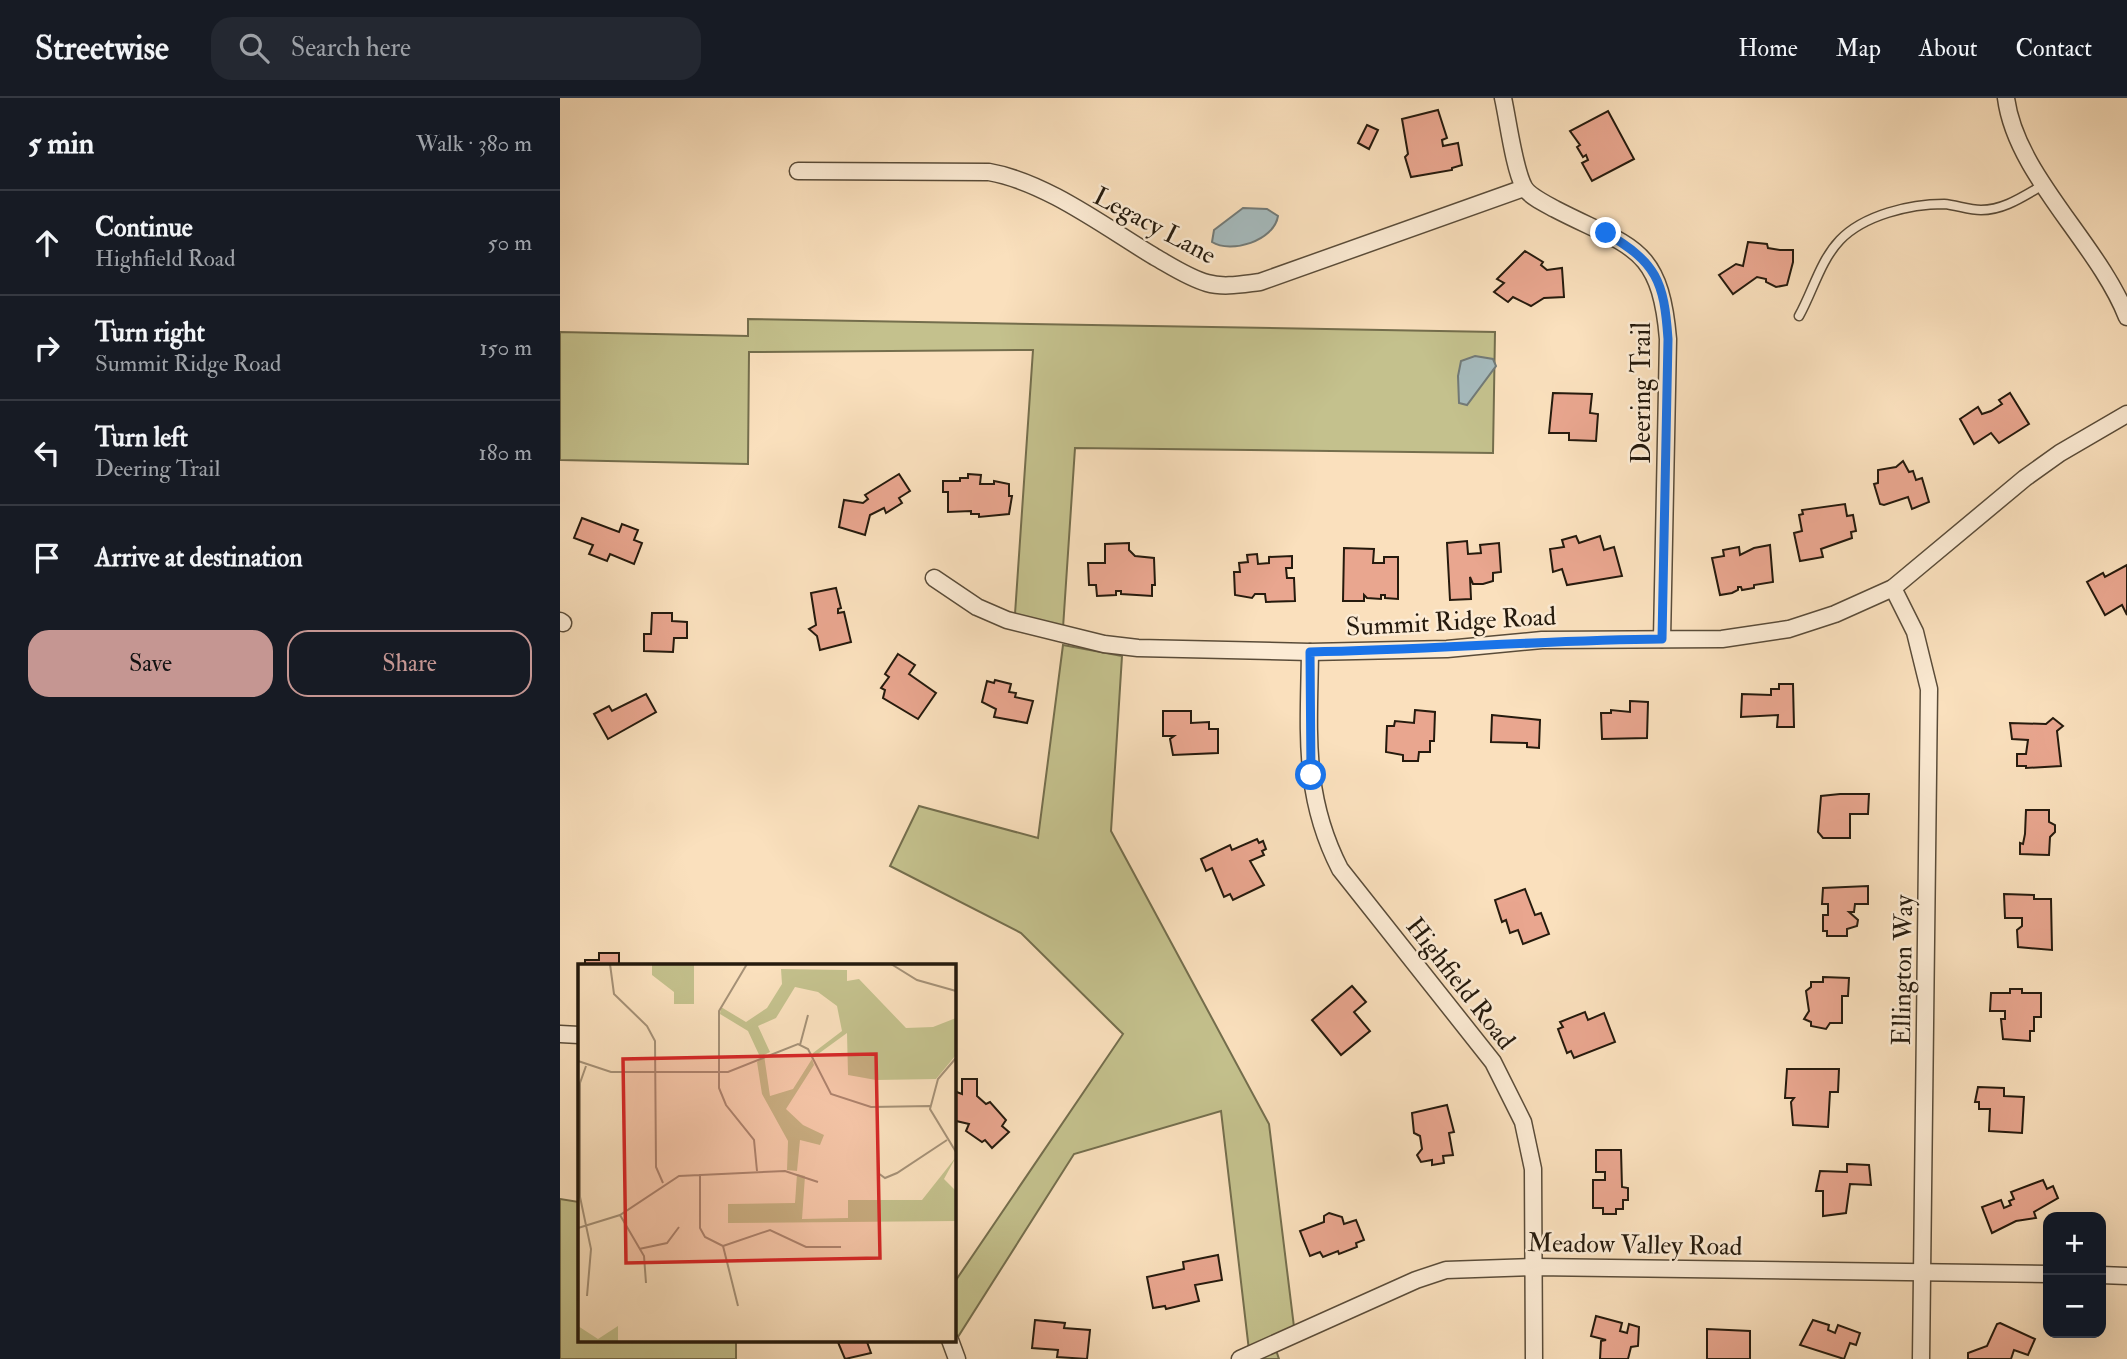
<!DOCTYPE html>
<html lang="en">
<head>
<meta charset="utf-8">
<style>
	body { margin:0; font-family:"IM FELL Double Pica",serif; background:#242831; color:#f1f3f6 }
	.controls { position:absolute; right:21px; bottom:21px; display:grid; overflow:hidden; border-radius:14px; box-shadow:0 7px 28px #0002 }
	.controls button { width:63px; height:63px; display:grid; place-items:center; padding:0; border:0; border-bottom:2px solid #363941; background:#171b24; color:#f1f3f6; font:35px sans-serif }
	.stop { position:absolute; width:21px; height:21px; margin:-16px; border:5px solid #1a73e8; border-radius:50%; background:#fff }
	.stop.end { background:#1a73e8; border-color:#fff; box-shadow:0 2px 7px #0008 }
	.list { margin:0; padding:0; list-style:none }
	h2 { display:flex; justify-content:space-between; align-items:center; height:91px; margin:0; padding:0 28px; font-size:30px }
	h2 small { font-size:23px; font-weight:400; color:#9ea1a6 }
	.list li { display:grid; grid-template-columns:46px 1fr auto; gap:21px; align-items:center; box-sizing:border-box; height:105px; padding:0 28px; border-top:2px solid #363941 }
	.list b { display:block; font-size:26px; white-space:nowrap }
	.list p { margin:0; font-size:23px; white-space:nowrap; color:#9ea1a6 }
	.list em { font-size:23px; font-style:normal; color:#9ea1a6 }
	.actions { display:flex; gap:14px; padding:21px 28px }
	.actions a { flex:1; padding:16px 0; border:2px solid #c59692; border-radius:21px; text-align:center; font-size:24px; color:#c59692 }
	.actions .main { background:#c59692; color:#111 }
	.icon { flex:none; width:38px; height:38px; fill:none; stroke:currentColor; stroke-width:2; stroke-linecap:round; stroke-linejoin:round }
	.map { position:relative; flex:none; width:1567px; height:1261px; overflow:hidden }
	header { display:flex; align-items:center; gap:42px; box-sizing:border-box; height:98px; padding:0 35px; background:#171b24; border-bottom:2px solid #363941 }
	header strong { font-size:33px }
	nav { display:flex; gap:38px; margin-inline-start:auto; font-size:24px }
	.search { width:490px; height:63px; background:#242831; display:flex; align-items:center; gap:18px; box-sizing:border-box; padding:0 24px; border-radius:21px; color:#9ea1a6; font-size:26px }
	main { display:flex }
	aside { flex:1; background:#171b24 }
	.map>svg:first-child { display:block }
	.green { fill:#c4c18d; stroke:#746e4d; stroke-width:2 }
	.water { fill:#a5babd; stroke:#727a77; stroke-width:2 }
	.building { fill:#e9a68f; stroke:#251a0d; stroke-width:2 }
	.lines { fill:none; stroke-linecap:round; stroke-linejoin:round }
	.service-casing { stroke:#5a4c39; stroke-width:11 }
	.minor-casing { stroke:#5a4c39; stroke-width:19 }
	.service { stroke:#fcebd4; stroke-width:8 }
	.minor { stroke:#fcebd4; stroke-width:16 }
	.route { stroke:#1a73e8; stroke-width:9 }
	.labels { text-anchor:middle; stroke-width:5; stroke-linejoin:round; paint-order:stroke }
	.street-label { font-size:26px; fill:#251a0d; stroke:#fcebd4 }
	.inset-road { fill:none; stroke:#a59177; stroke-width:2 }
	.view { fill:#d62828; fill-opacity:0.15; stroke:#d62828; stroke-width:3.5 }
	.inset-edge { fill:none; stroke:#251a0d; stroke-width:3.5 }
</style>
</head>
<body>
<header>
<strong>Streetwise</strong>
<div class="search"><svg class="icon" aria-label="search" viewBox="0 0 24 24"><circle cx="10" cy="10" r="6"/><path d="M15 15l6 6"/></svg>Search here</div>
<nav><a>Home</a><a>Map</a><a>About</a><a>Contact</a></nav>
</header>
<main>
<aside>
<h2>5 min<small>Walk · 380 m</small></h2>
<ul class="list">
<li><svg class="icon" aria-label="ahead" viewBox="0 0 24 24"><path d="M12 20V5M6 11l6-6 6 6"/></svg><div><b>Continue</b><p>Highfield Road</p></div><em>50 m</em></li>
<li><svg class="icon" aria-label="right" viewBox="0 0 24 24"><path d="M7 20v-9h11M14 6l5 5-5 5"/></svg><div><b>Turn right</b><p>Summit Ridge Road</p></div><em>150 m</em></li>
<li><svg class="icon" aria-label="left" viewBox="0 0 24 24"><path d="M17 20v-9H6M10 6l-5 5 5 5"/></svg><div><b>Turn left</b><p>Deering Trail</p></div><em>180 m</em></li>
<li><svg class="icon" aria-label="arrive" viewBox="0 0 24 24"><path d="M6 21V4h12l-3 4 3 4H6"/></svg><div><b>Arrive at destination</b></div></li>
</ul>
<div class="actions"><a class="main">Save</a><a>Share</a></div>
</aside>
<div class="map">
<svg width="1567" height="1261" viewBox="0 0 1567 1261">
	<rect width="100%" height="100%" fill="#fae0bd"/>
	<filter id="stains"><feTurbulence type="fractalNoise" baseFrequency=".00286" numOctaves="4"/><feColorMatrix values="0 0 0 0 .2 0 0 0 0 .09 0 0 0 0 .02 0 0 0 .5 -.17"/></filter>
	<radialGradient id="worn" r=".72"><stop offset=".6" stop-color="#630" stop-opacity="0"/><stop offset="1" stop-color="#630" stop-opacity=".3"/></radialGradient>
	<g class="green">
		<path d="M188,221L935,234L933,355L515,350L503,530L455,516L473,252L189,254L188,366L0,362V234L188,238Z"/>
		<path d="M503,547L562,558L551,733L709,1026L734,1229L712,1240L719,1261H690L661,1013L514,1056L396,1242L394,1235V1185L563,936L461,835L330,768L359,708L478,740Z"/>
		<path d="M0,1101L19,1104V1242H176V1261H0Z"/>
	</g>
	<g class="water">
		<path d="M683,110L707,111L718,118C714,143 671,156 652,144L654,132Z"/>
		<path d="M915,258L933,261L936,268L907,307L899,305L898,278L901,263Z"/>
	</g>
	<g class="building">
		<path d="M878,12L887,40L882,42L883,48L898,45L902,67L892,70V72L851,79L845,59L848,56L842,21Z"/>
		<path d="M1048,13L1074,61L1032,83L1022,65L1028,62L1026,57L1023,59L1017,49L1020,47L1010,33Z"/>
		<path d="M807,27L818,32L809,51L798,45Z"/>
		<path d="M1188,144L1207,146L1208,150L1220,152H1233V164L1227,187L1216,189L1206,184V181L1197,179L1173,196L1159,177L1176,166L1183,168Z"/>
		<path d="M965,153L983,164L981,167L987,172L1002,170L1004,199L984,200L971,208L953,199L948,204L934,194L944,185L937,181Z"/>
		<path d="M993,295L1032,296L1030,315L1038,316L1036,343L1009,342V335H989Z"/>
		<path d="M1450,295L1469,326L1439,345L1431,335L1414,346L1400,321L1418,309L1422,316L1431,313L1442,306L1439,302Z"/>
		<path d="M1343,363L1349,374L1353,373L1356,382L1362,380L1369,404L1352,411L1348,399L1324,407L1320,406L1314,386L1318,385V372L1336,369Z"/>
		<path d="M339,376L350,393L339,400L342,405L326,415L324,410L310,417L305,437L279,429L284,402L303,405L308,401L305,397Z"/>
		<path d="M408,376L421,377L420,386H434V383L449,386V398H452L449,416L419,419V416H411V413L388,414V394H383V383H400V380H408Z"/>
		<path d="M1285,406L1287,418L1293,417L1296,433L1291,434L1292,440L1261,451L1263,459L1240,463L1234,435L1242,433L1239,417L1243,416L1242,412Z"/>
		<path d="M22,420L59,434L62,426L78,432L74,442L82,445L74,466L50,456L47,463L29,456L33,447L14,440Z"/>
		<path d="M1016,438L1019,445L1040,438L1044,452L1054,449L1062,478L1007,487L1002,471L993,474L990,451L1004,449L1002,442Z"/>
		<path d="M907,443L908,456L921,455L920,447L939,445L941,474L933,475V483L923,486H913L910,479L911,501L890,502L887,445Z"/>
		<path d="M569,445V452L575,458L594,460L595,487H592V498L561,496V493H556V497L537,498L536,487H529L528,465H545V446Z"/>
		<path d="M1210,447L1213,484L1194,487V490L1182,492L1181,489H1178V492L1172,495L1160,497L1152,460L1164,458L1163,452L1179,449L1180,457L1194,450Z"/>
		<path d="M784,450L814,451L813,465H824V459H838V501L825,500V497H821V501L807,500L804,497V503H783Z"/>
		<path d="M697,456L698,466L709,465V459L732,458V470H726L727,480H734L735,503L706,504L705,496H695L692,500L675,497L674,474H680L679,465L688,464L687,457Z"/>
		<path d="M1567,467V517L1562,507L1545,517L1527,484L1543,475L1545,479Z"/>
		<path d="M276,490L281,510L278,511V515L284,514L291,544L260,552L257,538L249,531L256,527L251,495Z"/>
		<path d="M92,515H112V523L127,524V540H114L113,554L84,553V536H91Z"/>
		<path d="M338,556L355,567L349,576L376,595L358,621L323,600L325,592L321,590L329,579L325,576Z"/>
		<path d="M435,582L451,586L449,594L456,595L455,599L473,603L467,625L434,619L436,611L422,604L427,583L434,585Z"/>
		<path d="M1219,586H1233L1234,629H1217L1218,617L1181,619L1182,596L1211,597V591H1219Z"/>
		<path d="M86,596L96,614L48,641L34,616L49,608L52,613Z"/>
		<path d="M1070,603L1088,604L1087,640L1042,641L1041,615H1051V612L1070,614Z"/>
		<path d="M855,612L875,614L874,643H870V654H859L858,663H843V657L826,654L827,628H834L835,623L854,625Z"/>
		<path d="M603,613H631V625L649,624V631H658V655L613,657L610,641L614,638H603Z"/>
		<path d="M932,617L980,622L979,650L967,649V645L931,644Z"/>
		<path d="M1493,620L1503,628L1497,633L1501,668L1466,670V668H1457V656H1466L1468,642L1452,641L1450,625L1486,626Z"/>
		<path d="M1280,696H1309L1308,716H1290V740H1263L1258,734L1261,698Z"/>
		<path d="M1466,712H1489V724L1495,727V734L1490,739L1489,757L1460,756V745L1463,746L1465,736Z"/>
		<path d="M697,741L699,745L703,743L706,751L702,753L704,757L690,763L704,787L673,802L670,796L664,799L652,770L646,773L641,761L670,747L672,752Z"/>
		<path d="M1308,788V806H1295L1294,814H1289L1298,822L1297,828L1287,831V838H1267V833H1263V817H1268V806H1262L1263,790Z"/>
		<path d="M965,791L975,817L981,815L989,836L963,846L958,832L950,835L946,822L942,824L935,802Z"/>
		<path d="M1444,796L1474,797V801H1491L1492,852L1458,849L1457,832L1462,828V820H1445Z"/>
		<path d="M39,855H59V867H25V862H39Z"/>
		<path d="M1263,879L1289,880L1288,898H1282V925H1270L1266,931L1251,928V924L1244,921L1249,913L1246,893L1251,889V884H1263Z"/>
		<path d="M792,888L806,904L794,914L810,933L781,957L752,922Z"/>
		<path d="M1450,891H1462V895H1481V919H1474V933H1470V943L1443,941L1441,921H1445V913H1430L1431,895H1450Z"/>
		<path d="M1025,914L1028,922L1044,915L1055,944L1014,960L1011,953L1007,955L998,931L1003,929L1000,924Z"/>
		<path d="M1227,971H1279L1278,994H1270L1268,1029L1233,1027L1231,1004L1234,1000H1225Z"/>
		<path d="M402,981H417V998L426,1006L430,1004L446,1022L442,1028L449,1034L432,1050L425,1042L422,1044L406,1033L409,1026L396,1023L394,1027V993L402,996Z"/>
		<path d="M1418,989L1444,990V998L1464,999L1462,1035L1429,1033L1430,1011H1419V1004H1415Z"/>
		<path d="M887,1007L894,1034L889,1035L893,1057L883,1058L884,1065L872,1067V1062L861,1064L857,1057L862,1051L860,1038L854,1035L852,1015Z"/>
		<path d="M1036,1052H1061L1062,1089L1068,1090V1102H1063V1111H1056V1116H1043V1110H1033V1082H1045V1074H1036Z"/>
		<path d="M1287,1066L1309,1067L1311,1087L1290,1086L1286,1115L1263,1118V1093H1256L1260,1073L1287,1074Z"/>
		<path d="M1483,1082L1487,1091L1493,1088L1498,1100L1474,1114L1476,1120L1456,1123L1432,1135L1422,1109L1441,1102L1444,1110L1451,1107L1449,1103L1454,1101L1451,1094Z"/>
		<path d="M769,1115L782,1119L784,1126L796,1122L804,1142L796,1145L797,1149L779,1156L778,1153L763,1159L760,1154L750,1158L740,1133L764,1124V1118Z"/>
		<path d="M658,1157L662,1182L635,1187L639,1203L606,1211L605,1208L593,1210L587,1179L624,1171L623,1164Z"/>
		<path d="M1036,1218L1062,1225L1060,1233L1067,1235L1069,1226L1079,1229L1078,1248L1071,1249L1068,1261H1040L1041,1243L1046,1242L1031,1238Z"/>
		<path d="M475,1222L505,1225L504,1230L530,1232L527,1261L497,1259L498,1252L472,1250Z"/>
		<path d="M1253,1222L1269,1227L1268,1232L1275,1235L1278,1227L1300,1235L1296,1247L1290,1245L1284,1261L1240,1247Z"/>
		<path d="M1440,1225L1475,1241L1468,1257L1454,1252L1451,1261H1408V1255L1427,1248L1437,1226Z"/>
		<path d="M1147,1231L1190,1233V1261H1147Z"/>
		<path d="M277,1242H310L307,1244L311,1255L285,1261Z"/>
	</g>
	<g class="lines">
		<g class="service-casing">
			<path id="service" d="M1239,218C1253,193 1260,163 1280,142C1304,117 1350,106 1384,106C1396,107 1409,112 1421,112C1445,112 1465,97 1485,86"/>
		</g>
		<g class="minor-casing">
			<g id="minor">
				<path d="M943,0C948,22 954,71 964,89C969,98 986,106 995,111C1070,150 1100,146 1108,241L1102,541"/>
				<path d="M1446,0C1456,77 1538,145 1567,219"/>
				<path d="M238,73L429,74C486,84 545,129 595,159C611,168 629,180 647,185C664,190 683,186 700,184L964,90"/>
				<path d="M374,480L417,509L447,522L544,546L578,550L750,554L887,551L982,542L1162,541L1229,531L1275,516L1333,490L1465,380L1500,355L1567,316"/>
				<path d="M1333,490L1355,534L1369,591L1361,1261"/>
				<path d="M0,523L3,525"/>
				<path d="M750,554C749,634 742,697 780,771L933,964L963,1024L973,1071L974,1261"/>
				<path d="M0,936L19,937"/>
				<path d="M1541,1177L1567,1178"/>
				<path d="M390,1242L397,1261"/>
				<path d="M680,1261L856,1182L886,1172L975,1169L1488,1176"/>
			</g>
		</g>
		<use href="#service" class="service"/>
		<use href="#minor" class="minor"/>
	</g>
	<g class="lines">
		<path class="route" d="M751,677L750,554C868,552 985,542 1102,541L1108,241C1104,183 1097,165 1046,135"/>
	</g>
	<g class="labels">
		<g class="street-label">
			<text transform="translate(595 127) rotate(28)" y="9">Legacy Lane</text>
			<text transform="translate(1081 295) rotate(-90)" y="9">Deering Trail</text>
			<text transform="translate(891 523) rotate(-3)" y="9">Summit Ridge Road</text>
			<text transform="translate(1342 872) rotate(-89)" y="9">Ellington Way</text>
			<text transform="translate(901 885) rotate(52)" y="9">Highfield Road</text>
			<text transform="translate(1075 1146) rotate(1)" y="9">Meadow Valley Road</text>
		</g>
	</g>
	<g transform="translate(18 866)">
		<rect width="378" height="378" fill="#fae0bd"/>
		<path d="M74,0H116V40H96V28L74,11ZM203,5L269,6V17L281,15L328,64L355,63L378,54V91L358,115L298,116L270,111L269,69L236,93L235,89L264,67L259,42L240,28L217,23L198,54L180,62L192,88L186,91L192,132L215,125L234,95L236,101L208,145L225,161L246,171L242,181L222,176L219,207L209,206L210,177L184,130L179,98L183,95L170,67L142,50L143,43L168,58L189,44L204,20ZM378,193L366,215L378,227V257L150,259V240L217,239L219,210L227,212L224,255L270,254V236H344ZM0,362L20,375L40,362V378H0Z" fill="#c4c18d"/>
		<path class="inset-road" d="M32,0L36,30L69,62L77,77L78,203L85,219M169,0L141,47V124L148,141L176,176L179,207M313,0L339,16L378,27M222,81L230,51M378,94L360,115L352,145L378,188M0,97L33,108H150L220,80L230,85L253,130L293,143L352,142M8,102L2,119V233L13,285L9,332M300,209L307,214L319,209L369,176M122,210V264L127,273L145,282L160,342M42,251L66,292L68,319M0,264L42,251L101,212L207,207L240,218M145,282L192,266L228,283H263M61,285L89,279L101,263"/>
		<path class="view" d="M298,90L302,294L48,299L45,95Z"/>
		<rect width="378" height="378" class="inset-edge"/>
	</g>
	<rect width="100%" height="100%" filter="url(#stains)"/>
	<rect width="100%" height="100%" fill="url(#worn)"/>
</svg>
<div class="controls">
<button>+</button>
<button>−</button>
</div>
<div class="stop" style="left:751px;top:677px"></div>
<div class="stop end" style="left:1046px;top:135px"></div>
</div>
</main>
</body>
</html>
